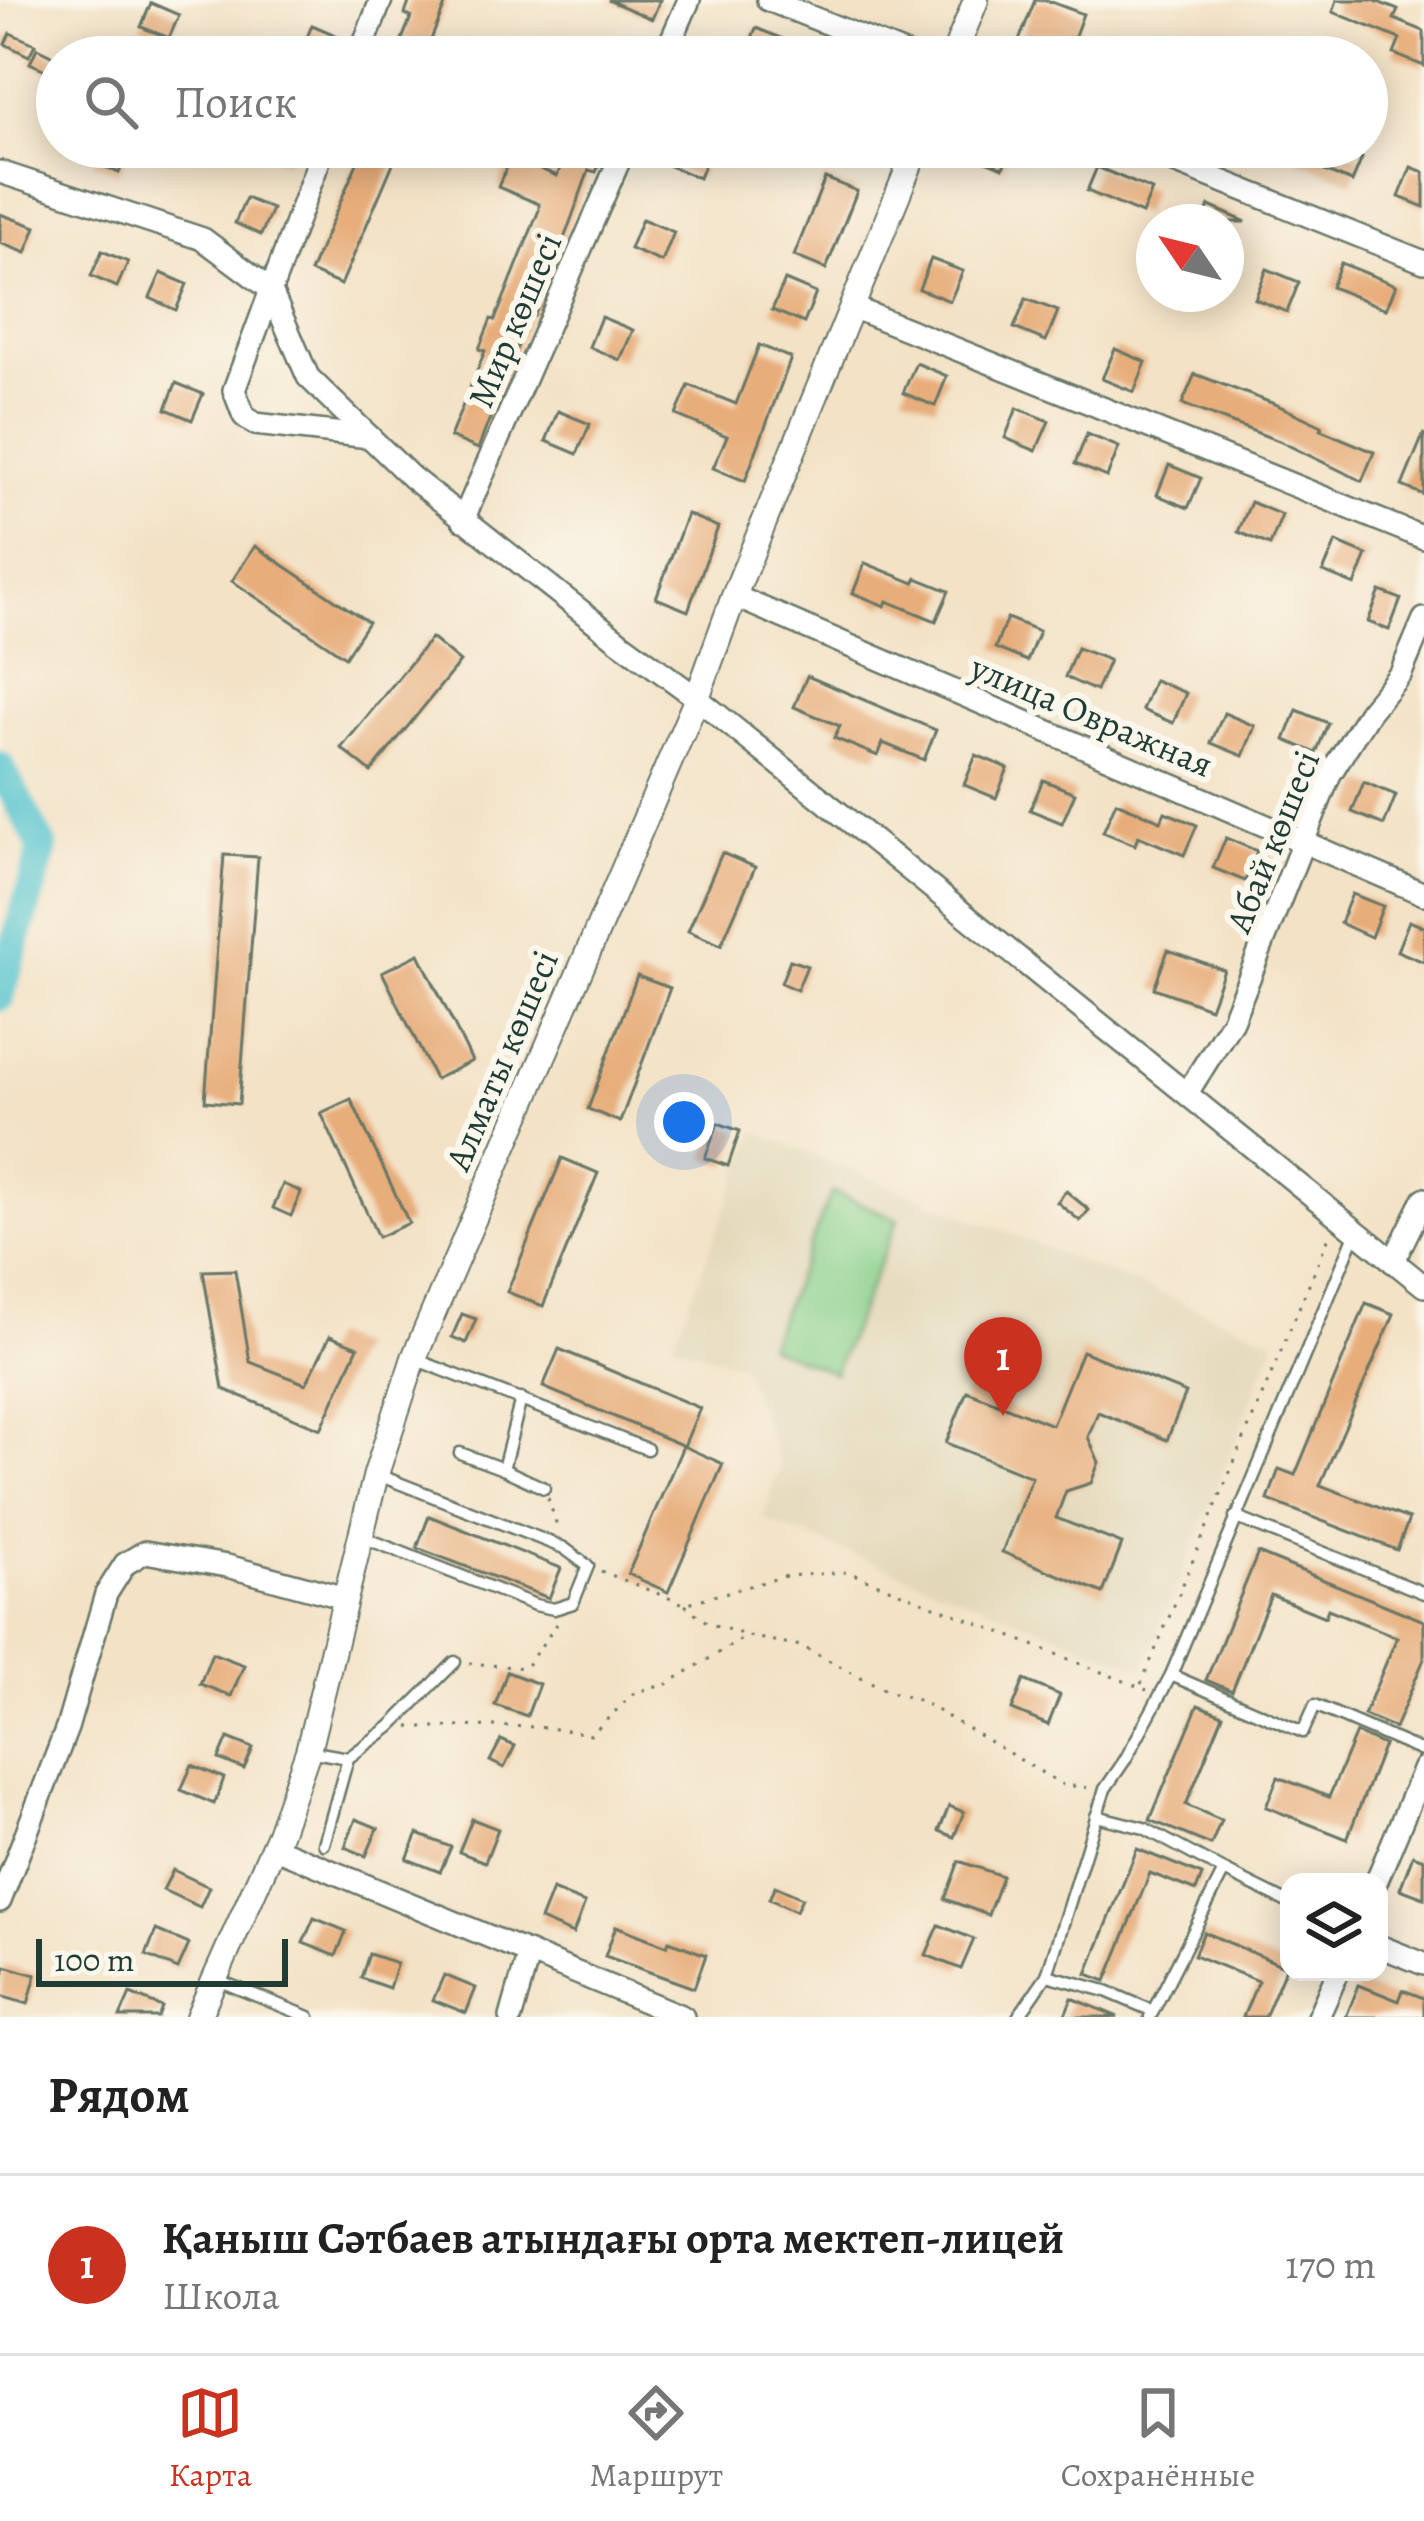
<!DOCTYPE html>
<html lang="ru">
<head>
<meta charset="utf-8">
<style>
	body { margin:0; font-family:Alegreya,serif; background:#f6f6f6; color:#222 }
	.controls { position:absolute; right:36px; bottom:36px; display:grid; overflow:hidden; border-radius:24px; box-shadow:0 6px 30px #0003 }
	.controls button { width:108px; height:108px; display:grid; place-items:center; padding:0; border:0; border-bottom:3px solid #e0e0e0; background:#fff; color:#222; font:60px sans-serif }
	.compass { position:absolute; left:1136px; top:204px; width:108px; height:108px; border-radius:50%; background:#fff; box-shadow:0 6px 30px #0003; rotate:305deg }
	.scale { position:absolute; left:36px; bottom:30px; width:252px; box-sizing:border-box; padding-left:12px; border:6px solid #1f3d34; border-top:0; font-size:33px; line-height:42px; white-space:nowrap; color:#1f3d34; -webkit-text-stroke:9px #fbf7ec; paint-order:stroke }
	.you { position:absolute; left:684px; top:1122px; width:42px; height:42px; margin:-30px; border:9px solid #fff; border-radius:50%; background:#1a73e8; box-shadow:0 0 0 18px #1a73e833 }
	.badge { display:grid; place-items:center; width:78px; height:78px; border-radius:50%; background:#c8321e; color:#fff; font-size:39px; font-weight:700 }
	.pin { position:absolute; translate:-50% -99px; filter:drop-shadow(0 3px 6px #0008) }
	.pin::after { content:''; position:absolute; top:63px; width:42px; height:36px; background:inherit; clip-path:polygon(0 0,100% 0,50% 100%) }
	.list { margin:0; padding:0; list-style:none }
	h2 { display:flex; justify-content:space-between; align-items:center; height:156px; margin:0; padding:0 48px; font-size:51px }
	h2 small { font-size:39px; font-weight:400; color:#767676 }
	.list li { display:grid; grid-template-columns:78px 1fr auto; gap:36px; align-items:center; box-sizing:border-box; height:180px; padding:0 48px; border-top:3px solid #e0e0e0 }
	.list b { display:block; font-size:45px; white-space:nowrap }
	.list p { margin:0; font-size:39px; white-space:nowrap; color:#767676 }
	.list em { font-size:39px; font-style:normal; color:#767676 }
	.icon { flex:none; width:66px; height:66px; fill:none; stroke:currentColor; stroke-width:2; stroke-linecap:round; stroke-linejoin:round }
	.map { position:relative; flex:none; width:1424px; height:2017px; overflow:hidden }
	.search { position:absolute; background:#fff; box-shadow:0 6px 30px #0003; left:36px; right:36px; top:36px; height:132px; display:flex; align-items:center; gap:30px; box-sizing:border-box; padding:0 42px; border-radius:66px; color:#767676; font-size:45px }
	.sheet { height:336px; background:#fff }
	nav { display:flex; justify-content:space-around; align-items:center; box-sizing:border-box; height:168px; border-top:3px solid #e0e0e0; background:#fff; font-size:33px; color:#767676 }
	nav a { display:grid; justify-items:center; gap:6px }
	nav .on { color:#c8321e }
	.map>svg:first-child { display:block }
	.built { fill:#e2d7b7 }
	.green { fill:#88cf8a; stroke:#54865f; stroke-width:3 }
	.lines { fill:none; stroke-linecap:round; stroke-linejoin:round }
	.river { stroke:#57c4ce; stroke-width:30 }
	.building { fill:#e7ad7a }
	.service-casing { stroke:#697767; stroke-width:15 }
	.minor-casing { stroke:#697767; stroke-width:26 }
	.tertiary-casing { stroke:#697767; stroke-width:28 }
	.path { stroke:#697767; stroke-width:3; stroke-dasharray:3 9; stroke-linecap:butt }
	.service { stroke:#fff; stroke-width:10 }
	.minor { stroke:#fff; stroke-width:21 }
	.tertiary { stroke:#fff; stroke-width:24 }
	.labels { text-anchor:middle; stroke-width:12; stroke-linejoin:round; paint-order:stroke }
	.street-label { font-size:36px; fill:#1f3d34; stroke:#fbf7ec }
</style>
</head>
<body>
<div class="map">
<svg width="1424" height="2017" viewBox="0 0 1424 2017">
	<rect width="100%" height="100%" fill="#fbf7ec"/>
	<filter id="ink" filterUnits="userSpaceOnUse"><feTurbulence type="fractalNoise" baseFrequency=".00833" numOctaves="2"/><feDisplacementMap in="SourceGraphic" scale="24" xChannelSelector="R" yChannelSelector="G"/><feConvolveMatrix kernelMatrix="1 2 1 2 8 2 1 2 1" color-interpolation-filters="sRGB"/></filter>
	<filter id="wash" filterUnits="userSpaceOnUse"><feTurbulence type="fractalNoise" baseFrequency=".004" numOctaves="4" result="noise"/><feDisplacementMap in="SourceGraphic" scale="48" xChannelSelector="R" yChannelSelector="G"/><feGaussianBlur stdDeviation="2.7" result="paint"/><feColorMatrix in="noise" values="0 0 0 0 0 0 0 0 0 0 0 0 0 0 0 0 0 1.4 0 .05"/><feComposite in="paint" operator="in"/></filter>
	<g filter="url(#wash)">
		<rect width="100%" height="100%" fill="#f3e2c6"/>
		<path class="built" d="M756,1132L1276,1340L1144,1668L763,1519L780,1465L742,1366L673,1343Z"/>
		<path class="green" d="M832,1192L898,1219L834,1373L768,1346Z"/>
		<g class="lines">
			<path class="river" d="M0,767L43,848L0,996"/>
		</g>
		<g id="blocks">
			<g class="building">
				<path d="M410,0H447L430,42L436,45L431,57H395L411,17L405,14Z"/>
				<path d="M608,0H660L652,19Z"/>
				<path d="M1035,0H1046L1083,14L1067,57H1031L1015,51Z"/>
				<path d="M1337,0H1373L1398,10L1394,19L1424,31V66L1394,54L1400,39L1333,12Z"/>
				<path d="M151,3L179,15L169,38L141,27Z"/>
				<path d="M312,25L338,36L329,57L302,50Z"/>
				<path d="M756,28L788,41L786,47L810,57H744Z"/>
				<path d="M10,33L35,44L29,56L5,44Z"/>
				<path d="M37,48L57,58V75L30,63Z"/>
				<path d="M99,147H130L119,173L93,162Z"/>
				<path d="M251,147H292L286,162Z"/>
				<path d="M364,147H400L341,285L310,272Z"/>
				<path d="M569,147H606L596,172L589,170L547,286L534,316L530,314L478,449L450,437L485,351L479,349L491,319L495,320L539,210V204L498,187L511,157L557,176Z"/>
				<path d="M674,147H711L699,178L667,165Z"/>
				<path d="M951,147H1011L1003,168Z"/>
				<path d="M1302,147H1334L1362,158L1352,182L1297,160Z"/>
				<path d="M1097,167L1152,190L1142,214L1087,191Z"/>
				<path d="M1411,167L1424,172V207L1399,197Z"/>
				<path d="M825,178L857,191L826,269L794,256Z"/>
				<path d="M246,198L272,209L261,235L235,223Z"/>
				<path d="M1209,206L1246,222H1202Z"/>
				<path d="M0,214L36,227L26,253L0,243Z"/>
				<path d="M642,219L674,232L662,262L630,249Z"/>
				<path d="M102,251L128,262L117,287L91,276Z"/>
				<path d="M931,259L963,271L950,301L919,289Z"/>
				<path d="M1341,263L1396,285L1386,309L1331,287Z"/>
				<path d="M1267,269L1299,282L1287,312L1255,299Z"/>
				<path d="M161,273L187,284L176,310L150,298Z"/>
				<path d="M785,280L816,293L804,323L772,310Z"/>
				<path d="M1026,299L1058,311L1046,341L1014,328Z"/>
				<path d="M601,317L633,330L620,360L589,347Z"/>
				<path d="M759,345L791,358L745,481L713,468L727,436L676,415L689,385L736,404Z"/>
				<path d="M1115,349L1146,362L1134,392L1102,379Z"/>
				<path d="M916,363L947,376L935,406L903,393Z"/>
				<path d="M1195,374L1277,405L1322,426L1321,430L1374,452L1362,481L1279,441L1182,404Z"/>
				<path d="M176,383L203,394L192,420L166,409Z"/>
				<path d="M1017,408L1049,421L1036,451L1005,438Z"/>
				<path d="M558,411L590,424L577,454L546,441Z"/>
				<path d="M1424,433V495L1402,486Z"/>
				<path d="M1087,434L1119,447L1107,477L1075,464Z"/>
				<path d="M1169,465L1201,478L1188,508L1157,495Z"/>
				<path d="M1251,502L1282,515L1270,545L1238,532Z"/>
				<path d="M687,514L718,527L688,611L656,598Z"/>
				<path d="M1336,542L1367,555L1355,585L1323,572Z"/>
				<path d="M255,546L368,622L345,657L232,581Z"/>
				<path d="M865,563L914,583L917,578L949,591L936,621L887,601L885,606L853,593Z"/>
				<path d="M1380,591L1401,599L1389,630L1368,622Z"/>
				<path d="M1007,618L1039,631L1027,661L995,648Z"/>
				<path d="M431,638L460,662L371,772L341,748Z"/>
				<path d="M1077,648L1109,660L1096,691L1065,677Z"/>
				<path d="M807,676L936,730L924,760L883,743L878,756L834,738L840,726L794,707Z"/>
				<path d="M1154,680L1186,693L1173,723L1142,710Z"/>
				<path d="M1297,710L1328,723L1316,753L1285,740Z"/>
				<path d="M1224,713L1255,726L1243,756L1211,743Z"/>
				<path d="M976,755L1008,768L996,798L964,785Z"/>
				<path d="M1043,780L1075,793L1062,823L1030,810Z"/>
				<path d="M1364,782L1396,795L1384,825L1352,812Z"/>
				<path d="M1116,802L1161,821L1165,812L1197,825L1184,855L1138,836L1135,845L1103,832Z"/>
				<path d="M1226,838L1257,851L1245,881L1213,868Z"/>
				<path d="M722,853L755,867L721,945L688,931Z"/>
				<path d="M224,855L258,857L239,1104L205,1101Z"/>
				<path d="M1352,894L1383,906L1371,937L1340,923Z"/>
				<path d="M1409,921L1424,927V962L1397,951Z"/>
				<path d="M1168,950L1224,970L1210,1008L1154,988Z"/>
				<path d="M419,954L472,1061L435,1079L382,972Z"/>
				<path d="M790,960L807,966L797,990L781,983Z"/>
				<path d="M637,976L670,988L620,1122L588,1109Z"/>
				<path d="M351,1099L409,1223L378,1237L321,1113Z"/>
				<path d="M718,1123L740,1131L728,1166L705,1158Z"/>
				<path d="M562,1158L598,1173L543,1306L507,1292Z"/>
				<path d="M283,1184L301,1192L291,1216L273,1208Z"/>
				<path d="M1066,1191L1089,1210L1080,1221L1057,1202Z"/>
				<path d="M235,1270L250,1362L306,1384L330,1336L358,1347L321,1429L223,1389L203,1271Z"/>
				<path d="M1366,1303L1394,1314L1320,1485L1409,1519L1397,1550L1268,1500L1279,1469L1295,1475Z"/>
				<path d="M462,1314L476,1319L466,1343L452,1337Z"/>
				<path d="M559,1349L700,1408L684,1446L543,1387Z"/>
				<path d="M1082,1351L1186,1393L1167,1440L1098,1412L1088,1437L1099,1462L1091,1483L1066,1491L1056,1518L1122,1544L1103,1593L1002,1552L1032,1477L946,1443L967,1391L1052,1425Z"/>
				<path d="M683,1446L723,1464L668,1592L628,1574Z"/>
				<path d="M429,1516L561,1568L549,1598L417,1548Z"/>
				<path d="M1258,1553L1424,1621V1659L1395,1728L1364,1715L1397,1637L1328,1609L1325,1617L1271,1595L1232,1691L1206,1680Z"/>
				<path d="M212,1653L244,1665L231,1696L200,1684Z"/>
				<path d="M507,1672L539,1684L527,1716L495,1705Z"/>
				<path d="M1024,1680L1060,1695L1048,1725L1012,1710Z"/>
				<path d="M1198,1705L1223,1715L1186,1805L1221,1820L1211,1845L1150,1820Z"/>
				<path d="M1356,1733L1384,1745L1347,1839L1266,1807L1278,1777L1329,1797Z"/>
				<path d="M228,1738L253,1748L244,1769L219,1759Z"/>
				<path d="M501,1740L515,1746L504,1768L490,1761Z"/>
				<path d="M192,1765L224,1778L214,1804L181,1790Z"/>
				<path d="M949,1806L964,1812L954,1837L939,1831Z"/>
				<path d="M356,1819L378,1828L366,1856L345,1847Z"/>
				<path d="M472,1819L498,1829L485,1862L459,1852Z"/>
				<path d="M418,1834L451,1847L440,1872L407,1859Z"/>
				<path d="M1137,1849L1202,1875L1196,1891L1150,1873L1106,1981L1087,1974Z"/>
				<path d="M1413,1855L1424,1859V1898L1400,1889Z"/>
				<path d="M959,1861L1002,1876L988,1915L945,1899Z"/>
				<path d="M173,1870L209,1887L200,1907L163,1890Z"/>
				<path d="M775,1886L802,1898L796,1911L769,1899Z"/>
				<path d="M552,1890L585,1903L573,1934L540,1920Z"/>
				<path d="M314,1918L346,1931L336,1956L303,1943Z"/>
				<path d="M939,1925L974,1939L961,1969L926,1955Z"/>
				<path d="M616,1926L667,1946L669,1941L706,1955L694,1988L605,1956Z"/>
				<path d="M156,1930L189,1944L178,1969L146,1955Z"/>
				<path d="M1204,1932L1286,1967L1265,2017H1243L1258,1981L1194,1955Z"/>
				<path d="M369,1954L397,1963L389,1988L361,1978Z"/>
				<path d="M5,1966L36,1975L28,2004L0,1996Z"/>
				<path d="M444,1975L476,1988L466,2013L433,2000Z"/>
				<path d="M1359,1985L1399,2001L1403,1990L1424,1998V2017H1346Z"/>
				<path d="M130,1994L162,2007L158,2017H120Z"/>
				<path d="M1072,1998L1118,2017H1064Z"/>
			</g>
		</g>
	</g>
	<g filter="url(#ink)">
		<use href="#blocks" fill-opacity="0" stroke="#697767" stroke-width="3"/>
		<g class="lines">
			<g class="service-casing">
				<g id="service">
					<path d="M417,1360L647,1449"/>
					<path d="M460,1453L503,1469L521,1399"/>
					<path d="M503,1469L544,1488"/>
					<path d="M1235,1517L1424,1593"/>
					<path d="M360,1536L535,1605L554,1609L573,1603L588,1566L564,1548L376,1474"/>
					<path d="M1171,1675L1303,1732L1315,1705L1424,1752"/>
					<path d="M308,1751L348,1758L390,1727L455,1662"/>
					<path d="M1096,1816L1144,1828L1224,1871"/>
					<path d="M324,1844L348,1758"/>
					<path d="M1047,1975L1106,1991L1153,2011"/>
					<path d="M215,1979L309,2017"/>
					<path d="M1018,2017L1047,1975L1105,1789L1125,1760L1171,1675L1356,1232"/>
					<path d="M1150,2017L1224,1871L1289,1903"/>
				</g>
			</g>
			<g class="minor-casing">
				<g id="minor">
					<path d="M768,0L912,57"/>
					<path d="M359,57L381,0"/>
					<path d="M664,57L689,0"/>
					<path d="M324,147L234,390L244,416L255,424L370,437"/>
					<path d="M1137,147L1424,262"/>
					<path d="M0,172L203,239L270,289L308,377L411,477L619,641L697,698L1424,1286"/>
					<path d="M852,307L1424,538"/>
					<path d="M463,520L625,147"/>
					<path d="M734,596L1424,894"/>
					<path d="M1187,1093L1232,1021L1330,774L1369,712L1401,673L1424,619"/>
					<path d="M1393,1262L1424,1199"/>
					<path d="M273,1847L683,2017"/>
					<path d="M1376,1882L1424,1768"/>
					<path d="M0,1901L67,1728L106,1594L125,1564L145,1552L227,1566L345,1598"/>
					<path d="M1379,1946L1424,1964"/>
					<path d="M511,2017L529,1953"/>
					<path d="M1318,2017L1338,1972"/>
				</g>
			</g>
			<g class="tertiary-casing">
				<g id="tertiary">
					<path d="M953,57L976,0"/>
					<path d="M198,2017L279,1834L308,1751L376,1474L414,1358L697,698L734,596L917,147"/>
				</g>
			</g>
			<g class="path">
				<path d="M548,1498L558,1529"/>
				<path d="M601,1571L684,1604L786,1576L848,1572L1147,1690"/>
				<path d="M685,1605L708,1623L745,1635"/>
				<path d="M469,1663L525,1668L557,1624"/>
				<path d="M1141,1684L1330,1234"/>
				<path d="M409,1727C471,1728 530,1721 591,1735L635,1692L665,1685L747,1636L801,1646L888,1691L921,1701L1063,1785L1091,1788"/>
			</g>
			<use href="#service" class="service"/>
			<use href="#minor" class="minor"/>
			<use href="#tertiary" class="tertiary"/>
		</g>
	</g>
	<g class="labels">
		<g class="street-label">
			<text transform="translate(514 320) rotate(-67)" y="13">Мир көшесі</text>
			<text transform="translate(1092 715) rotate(23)" y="13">улица Овражная</text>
			<text transform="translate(1272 841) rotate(-68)" y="13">Абай көшесі</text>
			<text transform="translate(501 1060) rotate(-67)" y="13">Алматы көшесі</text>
		</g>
	</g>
</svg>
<div class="controls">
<button><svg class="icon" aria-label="layers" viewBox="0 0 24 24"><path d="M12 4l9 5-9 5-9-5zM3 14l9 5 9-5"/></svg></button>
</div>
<svg class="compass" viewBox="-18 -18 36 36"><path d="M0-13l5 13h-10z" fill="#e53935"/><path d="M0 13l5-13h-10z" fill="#767676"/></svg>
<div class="scale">100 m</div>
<div class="you"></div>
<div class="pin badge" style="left:1003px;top:1416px">1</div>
<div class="search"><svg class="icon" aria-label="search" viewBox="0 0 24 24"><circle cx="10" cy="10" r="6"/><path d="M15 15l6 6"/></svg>Поиск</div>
</div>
<section class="sheet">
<h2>Рядом<small></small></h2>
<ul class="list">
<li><span class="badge">1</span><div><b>Қаныш Сәтбаев атындағы орта мектеп-лицей</b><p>Школа</p></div><em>170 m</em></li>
</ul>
</section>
<nav>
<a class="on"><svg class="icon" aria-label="map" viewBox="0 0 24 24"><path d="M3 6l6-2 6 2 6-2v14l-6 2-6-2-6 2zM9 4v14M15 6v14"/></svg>Карта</a>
<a><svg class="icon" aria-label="directions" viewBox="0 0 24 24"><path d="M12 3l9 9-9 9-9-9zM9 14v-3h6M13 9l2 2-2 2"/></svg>Маршрут</a>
<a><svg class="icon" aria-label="saved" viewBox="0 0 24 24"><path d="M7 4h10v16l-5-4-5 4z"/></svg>Сохранённые</a>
</nav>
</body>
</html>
